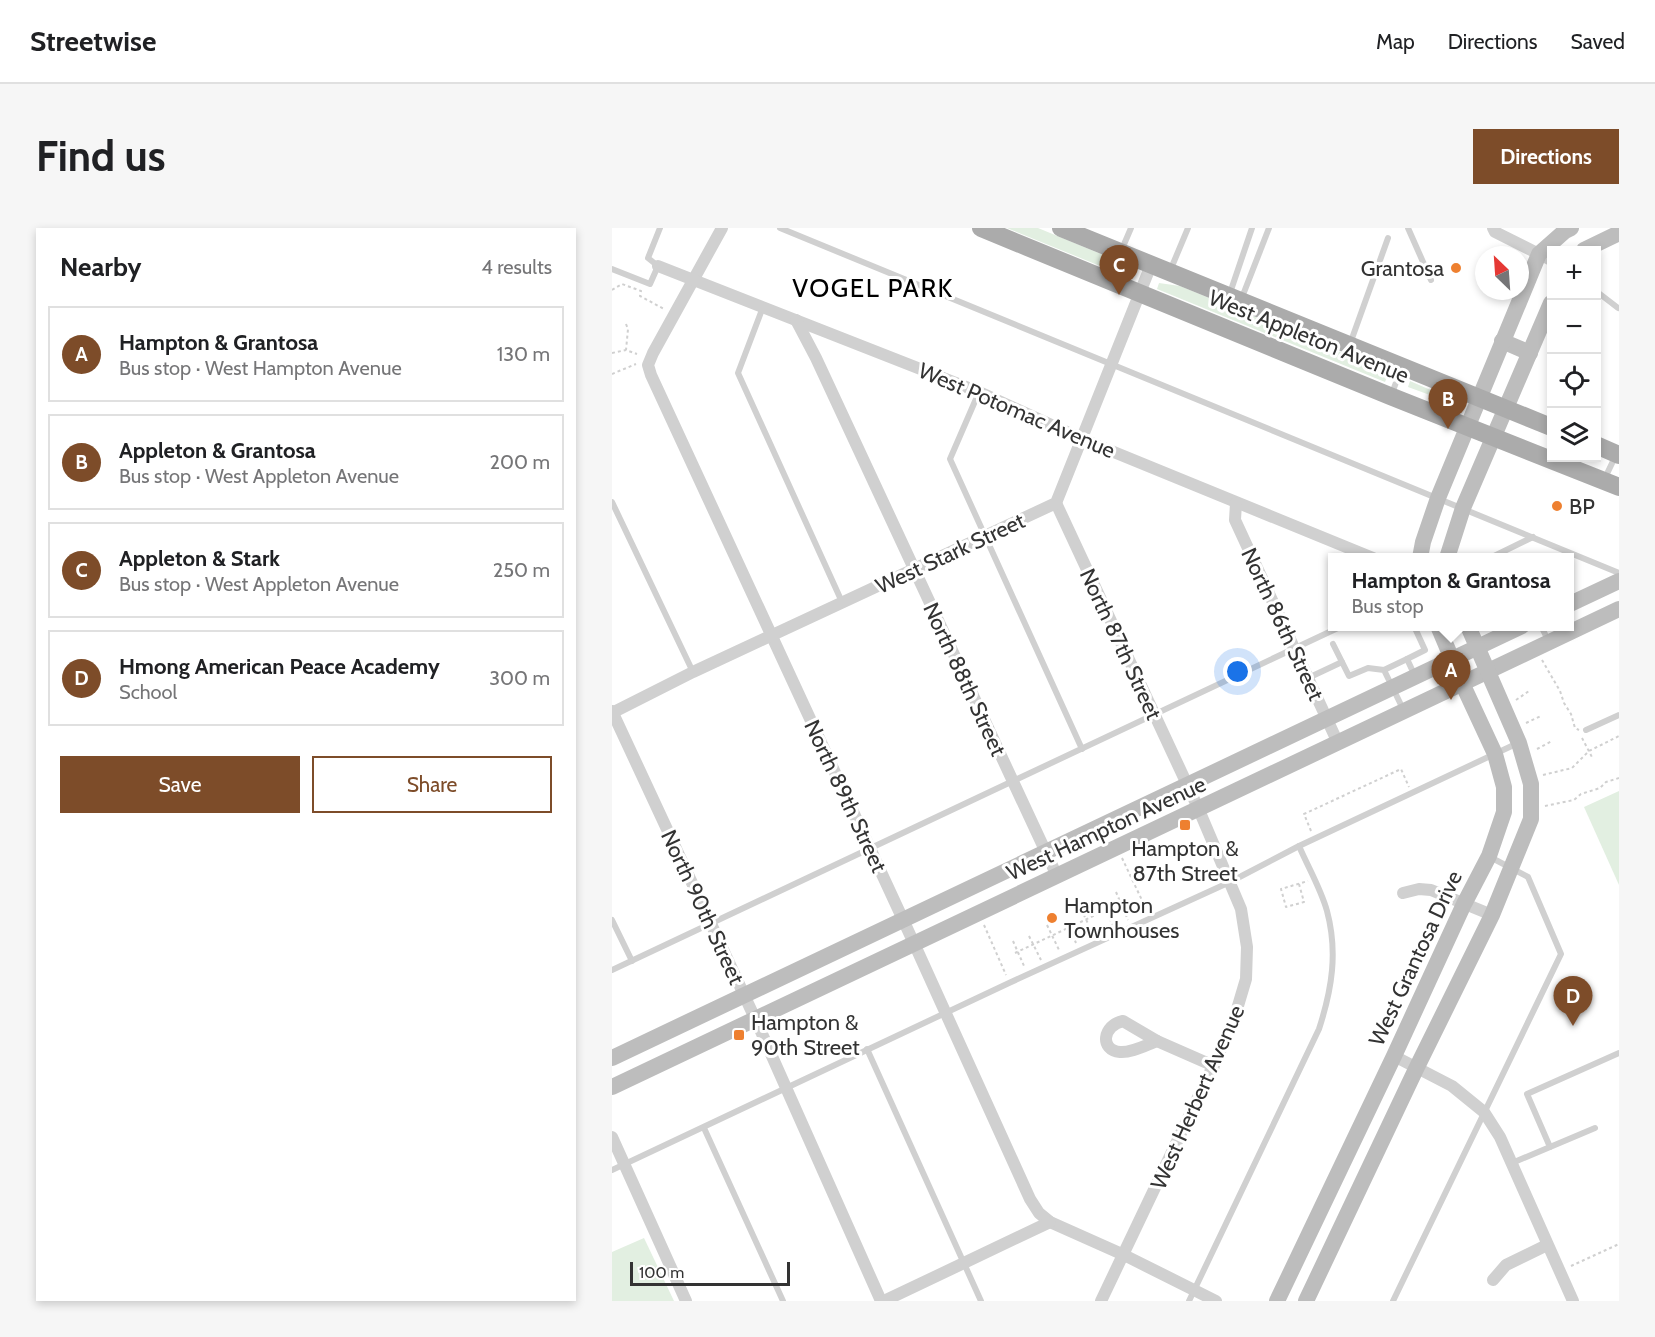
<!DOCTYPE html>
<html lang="en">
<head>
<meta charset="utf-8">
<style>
	body { margin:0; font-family:Cabin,sans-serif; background:#f6f6f6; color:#202124 }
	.controls { position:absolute; right:18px; top:18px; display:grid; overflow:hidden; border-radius:0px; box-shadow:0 3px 9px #0003 }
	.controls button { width:54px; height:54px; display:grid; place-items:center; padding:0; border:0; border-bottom:2px solid #e0e0e0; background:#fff; color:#202124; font:30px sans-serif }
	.compass { position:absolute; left:863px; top:18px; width:54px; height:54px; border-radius:50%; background:#fff; box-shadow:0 3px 9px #0003; rotate:335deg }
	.scale { position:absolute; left:18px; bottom:15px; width:160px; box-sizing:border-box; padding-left:6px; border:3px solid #333; border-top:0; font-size:16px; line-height:21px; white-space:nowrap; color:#333; -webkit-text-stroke:4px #fff; paint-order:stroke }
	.you { position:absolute; left:626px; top:444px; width:21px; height:21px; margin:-15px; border:4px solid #fff; border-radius:50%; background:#1a73e8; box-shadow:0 0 0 9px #1a73e833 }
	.badge { display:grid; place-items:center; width:39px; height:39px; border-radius:50%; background:#7d4c29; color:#fff; font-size:20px; font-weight:700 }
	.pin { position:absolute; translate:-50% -50px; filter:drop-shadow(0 2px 3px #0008) }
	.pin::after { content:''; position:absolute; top:32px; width:21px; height:18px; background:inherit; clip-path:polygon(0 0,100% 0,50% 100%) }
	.popup { position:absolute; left:716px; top:325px; width:246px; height:78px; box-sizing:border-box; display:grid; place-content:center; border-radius:0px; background:#fff; filter:drop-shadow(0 2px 4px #0005); font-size:20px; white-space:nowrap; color:#757577 }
	.popup b { font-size:22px; color:#202124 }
	.popup::after { content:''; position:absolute; left:50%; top:100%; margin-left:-12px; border:12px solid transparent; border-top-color:#fff }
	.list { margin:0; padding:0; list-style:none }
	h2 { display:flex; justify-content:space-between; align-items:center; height:78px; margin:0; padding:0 24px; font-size:26px }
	h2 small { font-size:20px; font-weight:400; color:#757577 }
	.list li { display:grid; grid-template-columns:39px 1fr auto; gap:18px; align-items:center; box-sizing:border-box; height:96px; margin:0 12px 12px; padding:0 12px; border:2px solid #e0e0e0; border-radius:0px }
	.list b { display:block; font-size:22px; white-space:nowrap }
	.list p { margin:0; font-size:20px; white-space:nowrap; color:#757577 }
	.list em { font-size:20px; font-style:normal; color:#757577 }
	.actions { display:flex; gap:12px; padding:18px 24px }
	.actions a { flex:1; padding:14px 0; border:2px solid #7d4c29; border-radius:0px; text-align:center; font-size:21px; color:#7d4c29 }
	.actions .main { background:#7d4c29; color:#fff }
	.icon { flex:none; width:33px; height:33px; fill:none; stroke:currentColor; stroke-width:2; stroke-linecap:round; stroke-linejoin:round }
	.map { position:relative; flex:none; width:1007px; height:1073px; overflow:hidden; border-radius:0px }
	header { display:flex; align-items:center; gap:36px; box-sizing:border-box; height:84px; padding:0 30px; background:#fff; border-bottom:2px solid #e0e0e0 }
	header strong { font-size:28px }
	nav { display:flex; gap:33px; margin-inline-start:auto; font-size:21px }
	.intro { display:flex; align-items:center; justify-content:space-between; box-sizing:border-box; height:144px; padding:0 36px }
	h1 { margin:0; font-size:42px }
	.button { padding:15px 27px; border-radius:0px; background:#7d4c29; color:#fff; font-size:21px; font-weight:700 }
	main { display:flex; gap:36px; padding:0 36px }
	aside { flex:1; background:#fff; border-radius:0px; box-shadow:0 3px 9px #0003 }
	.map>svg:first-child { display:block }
	.green { fill:#e2efe1 }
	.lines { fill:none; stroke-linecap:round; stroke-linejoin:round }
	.path { stroke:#d0d0d0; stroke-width:2; stroke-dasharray:3 3; stroke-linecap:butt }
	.lane { stroke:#d0d0d0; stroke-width:6 }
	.street { stroke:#d0d0d0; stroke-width:12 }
	.secondary { stroke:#bdbdbd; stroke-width:16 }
	.primary { stroke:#ababab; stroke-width:18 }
	.poi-dot { fill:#ee8030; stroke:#fff; stroke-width:2 }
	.labels { text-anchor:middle; stroke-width:6; stroke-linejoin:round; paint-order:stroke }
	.poi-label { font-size:22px; fill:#333; stroke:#fff; text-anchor:start }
	.street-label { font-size:22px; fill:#333; stroke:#fff }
	.quarter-label { font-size:26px; letter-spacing:1.5px; fill:#000; stroke:#fff }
</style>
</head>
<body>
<header>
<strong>Streetwise</strong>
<nav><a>Map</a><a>Directions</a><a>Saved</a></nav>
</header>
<div class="intro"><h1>Find us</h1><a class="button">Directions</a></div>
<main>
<aside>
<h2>Nearby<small>4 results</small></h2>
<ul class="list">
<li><span class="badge">A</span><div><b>Hampton &amp; Grantosa</b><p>Bus stop · West Hampton Avenue</p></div><em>130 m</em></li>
<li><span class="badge">B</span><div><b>Appleton &amp; Grantosa</b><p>Bus stop · West Appleton Avenue</p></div><em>200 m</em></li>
<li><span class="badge">C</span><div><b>Appleton &amp; Stark</b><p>Bus stop · West Appleton Avenue</p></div><em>250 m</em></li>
<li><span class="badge">D</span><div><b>Hmong American Peace Academy</b><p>School</p></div><em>300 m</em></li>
</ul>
<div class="actions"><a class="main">Save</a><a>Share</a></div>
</aside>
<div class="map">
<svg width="1007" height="1073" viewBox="0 0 1007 1073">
	<rect width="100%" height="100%" fill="#fff"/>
	<g class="green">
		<path d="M395,0H426L506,33L517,46L515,49Z"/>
		<path d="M547,55L568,58L777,144L773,154L545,61Z"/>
		<path d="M798,153L846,174L845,177L796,159Z"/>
		<path d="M1007,563V657L972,579Z"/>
		<path d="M32,1010L62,1073H0V1024Z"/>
	</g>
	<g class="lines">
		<g class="path">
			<path d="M0,62L10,56L29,63L28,68L52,81"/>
			<path d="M14,96L16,101L14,122L25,126"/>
			<path d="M0,125L14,122"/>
			<path d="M0,146L24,136"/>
			<path d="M930,432L948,463L952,475L959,486L963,500L967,502"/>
			<path d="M904,472L917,463"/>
			<path d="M914,495L929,488"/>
			<path d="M970,510L981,531"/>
			<path d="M925,521L940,513"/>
			<path d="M931,547L960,540L977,523L1007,508"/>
			<path d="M933,578L962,572L969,566L988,560L994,554L1007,550"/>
			<path d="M699,603L692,586L789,541L797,559"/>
			<path d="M510,630L536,685"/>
			<path d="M687,656L692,674L674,679L669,661L696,653"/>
			<path d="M504,664L516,692"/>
			<path d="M490,674L501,698"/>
			<path d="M469,681L482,708"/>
			<path d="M456,696L464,715"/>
			<path d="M372,697L394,747"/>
			<path d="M435,697L448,724"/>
			<path d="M417,708L429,732"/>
			<path d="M401,713L412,738"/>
			<path d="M403,725L511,674"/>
			<path d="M959,1038L1007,1016"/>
		</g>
		<g class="lane">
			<path d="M168,0L1007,345"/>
			<path d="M796,0L819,52"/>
			<path d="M510,21L519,0"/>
			<path d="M0,41L38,56L46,38L36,30L48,0"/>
			<path d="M558,43L576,0"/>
			<path d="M984,63L1006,80"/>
			<path d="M618,65L640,0"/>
			<path d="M629,72L657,0"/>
			<path d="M151,79L126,145L230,374"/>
			<path d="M738,116L776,10"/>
			<path d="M367,164L338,231L470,521"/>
			<path d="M779,168L789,141"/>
			<path d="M992,252L1003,229"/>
			<path d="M0,274L81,444"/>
			<path d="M878,330L921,309"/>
			<path d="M802,398L813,422L795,431L803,448"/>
			<path d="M929,398L937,414"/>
			<path d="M721,416L730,434"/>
			<path d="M772,442L795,431"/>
			<path d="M696,450L730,434L737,448L756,440L772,442L792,483"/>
			<path d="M974,502L1007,487"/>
			<path d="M0,692L20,733"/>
			<path d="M0,742L730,398"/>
			<path d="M255,821L369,1073"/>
			<path d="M92,900L171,1073"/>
			<path d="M938,919L915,866L1007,825"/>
			<path d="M900,935L983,900"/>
			<path d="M0,942L397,755L618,654L687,618L906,515"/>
			<path d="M577,1073L707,801C720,761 726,724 715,683C709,661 696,639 687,618"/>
			<path d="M781,1073L949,726L916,649L878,629"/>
		</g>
		<g class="street">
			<path d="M110,0L41,125L36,137L39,147L306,724L418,971L427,985L438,994L512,1027L604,1073"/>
			<path d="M881,0L883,4L939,32"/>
			<path d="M46,38L367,164L470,211L761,330"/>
			<path d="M184,92L204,130L445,648"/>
			<path d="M444,275L587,582L629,681L635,719L634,751L620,798L489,1073"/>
			<path d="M624,275L623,292L726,515"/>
			<path d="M0,483L147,799L269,1073"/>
			<path d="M0,485L81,444L444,275L539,37"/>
			<path d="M791,665L807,661L819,662L880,687"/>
			<path d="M511,793L545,813C534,817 519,825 508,824C487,822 491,797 511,793Z"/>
			<path d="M545,813L602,838"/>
			<path d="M782,828L840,858L872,884L888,909L961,1073"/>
			<path d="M0,909L74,1073"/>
			<path d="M881,1052L894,1037L935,1017"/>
			<path d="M272,1073L438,994"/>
		</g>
		<g class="secondary">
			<path d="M972,22L1007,5"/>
			<path d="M890,113L918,125"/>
			<path d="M808,330L811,314L826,270L927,26L953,3L959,0"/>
			<path d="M835,330L851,280L939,75"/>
			<path d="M958,376L1007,353"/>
			<path d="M0,830L910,398"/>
			<path d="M0,859L1007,381"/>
			<path d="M665,1073L782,828L852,676L877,628L892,584V559L883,526L850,455L826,398"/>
			<path d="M694,1073L804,841L880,687L919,591V556L907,515L856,398"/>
		</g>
		<g class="primary">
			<path d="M369,0L778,168L1007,259"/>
			<path d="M449,0L939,199"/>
			<path d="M984,217L1007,227"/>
		</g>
	</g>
	<g class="poi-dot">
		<circle cx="844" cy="40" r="6"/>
		<circle cx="945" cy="278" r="6"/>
		<rect x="567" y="591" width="12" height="12" rx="3"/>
		<circle cx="440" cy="690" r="6"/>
		<rect x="121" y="801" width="12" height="12" rx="3"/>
	</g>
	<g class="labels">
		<g class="poi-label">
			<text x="832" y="48" text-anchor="end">Grantosa</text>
			<text x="957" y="286">BP</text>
			<text x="573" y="628" text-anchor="middle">Hampton &amp;<tspan x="573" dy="25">87th Street</tspan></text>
			<text x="452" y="685">Hampton<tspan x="452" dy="25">Townhouses</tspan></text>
			<text x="139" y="802">Hampton &amp;<tspan x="139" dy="25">90th Street</tspan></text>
		</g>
		<g class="street-label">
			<text transform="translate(697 108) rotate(22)" y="8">West Appleton Avenue</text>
			<text transform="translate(405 182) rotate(23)" y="8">West Potomac Avenue</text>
			<text transform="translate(338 325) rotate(-25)" y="8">West Stark Street</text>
			<text transform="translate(671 396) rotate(65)" y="8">North 86th Street</text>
			<text transform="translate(509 416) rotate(65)" y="8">North 87th Street</text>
			<text transform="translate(353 451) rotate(65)" y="8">North 88th Street</text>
			<text transform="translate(234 568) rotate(65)" y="8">North 89th Street</text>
			<text transform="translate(494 600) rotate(-25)" y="8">West Hampton Avenue</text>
			<text transform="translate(91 679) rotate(65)" y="8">North 90th Street</text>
			<text transform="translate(803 730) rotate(-65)" y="8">West Grantosa Drive</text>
			<text transform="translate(585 869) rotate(-66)" y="8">West Herbert Avenue</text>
		</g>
		<g class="quarter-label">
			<text x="261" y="69">VOGEL PARK</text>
		</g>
	</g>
</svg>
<div class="controls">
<button>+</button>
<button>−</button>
<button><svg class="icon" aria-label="locate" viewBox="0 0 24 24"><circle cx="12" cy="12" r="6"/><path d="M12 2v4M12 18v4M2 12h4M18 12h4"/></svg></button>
<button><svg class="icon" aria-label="layers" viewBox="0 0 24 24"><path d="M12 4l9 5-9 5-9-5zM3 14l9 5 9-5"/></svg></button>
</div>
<svg class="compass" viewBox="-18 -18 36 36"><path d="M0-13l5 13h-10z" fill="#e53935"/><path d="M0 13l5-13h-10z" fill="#757577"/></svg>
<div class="scale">100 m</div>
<div class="you"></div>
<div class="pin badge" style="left:839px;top:472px">A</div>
<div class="popup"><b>Hampton &amp; Grantosa</b>Bus stop</div>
<div class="pin badge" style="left:836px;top:201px">B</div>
<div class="pin badge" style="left:507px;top:67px">C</div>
<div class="pin badge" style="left:961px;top:798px">D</div>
</div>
</main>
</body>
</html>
